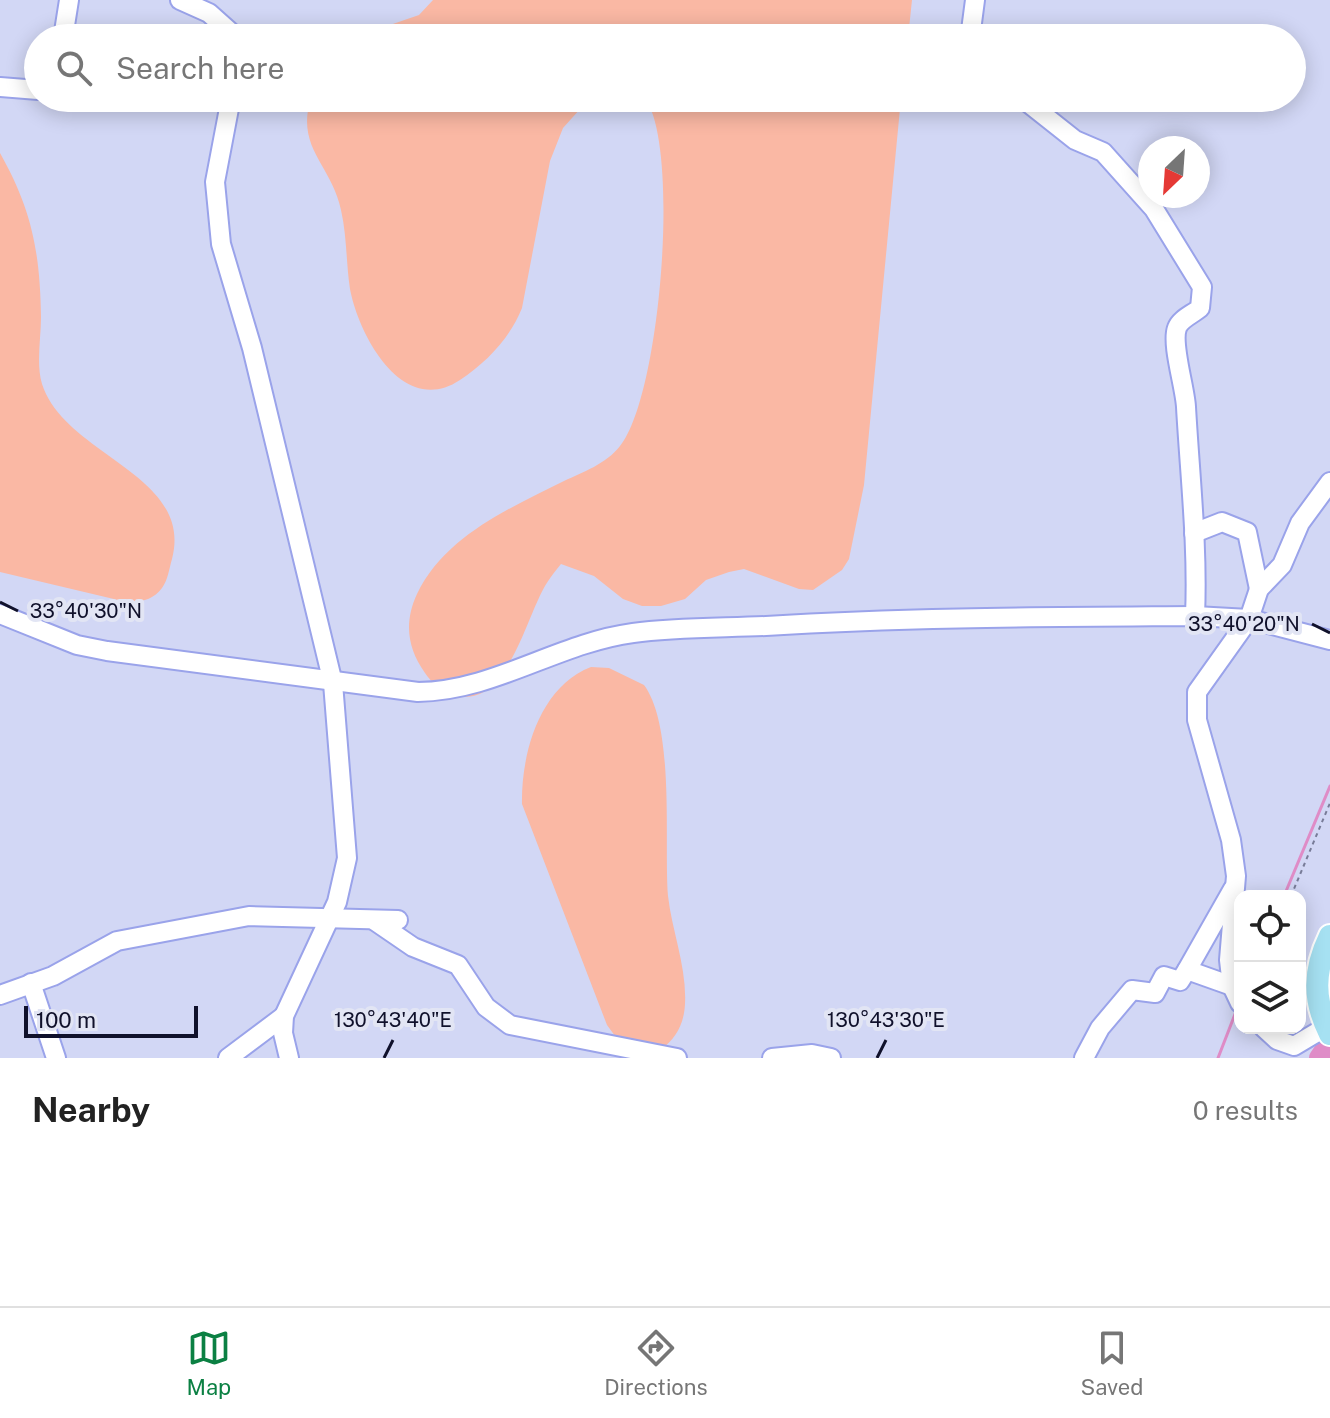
<!DOCTYPE html>
<html lang="en">
<head>
<meta charset="utf-8">
<style>
	body { margin:0; font-family:"Public Sans",sans-serif; background:#f2f2f2; color:#222 }
	.controls { position:absolute; right:24px; bottom:24px; display:grid; overflow:hidden; border-radius:16px; box-shadow:0 4px 20px #0003 }
	.controls button { width:72px; height:72px; display:grid; place-items:center; padding:0; border:0; border-bottom:2px solid #e0e0e0; background:#fff; color:#222; font:40px sans-serif }
	.compass { position:absolute; left:1138px; top:136px; width:72px; height:72px; border-radius:50%; background:#fff; box-shadow:0 4px 20px #0003; rotate:205deg }
	.scale { position:absolute; left:24px; bottom:20px; width:174px; box-sizing:border-box; padding-left:8px; border:4px solid #10112b; border-top:0; font-size:22px; line-height:28px; white-space:nowrap; color:#10112b; -webkit-text-stroke:6px #e2e5f4; paint-order:stroke }
	.list { margin:0; padding:0; list-style:none }
	h2 { display:flex; justify-content:space-between; align-items:center; height:104px; margin:0; padding:0 32px; font-size:34px }
	h2 small { font-size:26px; font-weight:400; color:#767676 }
	.icon { flex:none; width:44px; height:44px; fill:none; stroke:currentColor; stroke-width:2; stroke-linecap:round; stroke-linejoin:round }
	.map { position:relative; flex:none; width:1330px; height:1058px; overflow:hidden }
	.search { position:absolute; background:#fff; box-shadow:0 4px 20px #0003; left:24px; right:24px; top:24px; height:88px; display:flex; align-items:center; gap:20px; box-sizing:border-box; padding:0 28px; border-radius:44px; color:#767676; font-size:30px }
	.sheet { height:248px; background:#fff }
	nav { display:flex; justify-content:space-around; align-items:center; box-sizing:border-box; height:112px; border-top:2px solid #e0e0e0; background:#fff; font-size:22px; color:#767676 }
	nav a { display:grid; justify-items:center; gap:4px }
	nav .on { color:#0b8043 }
	.map>svg:first-child { display:block }
	.green { fill:#fab8a4 }
	.lines { fill:none; stroke-linecap:round; stroke-linejoin:round }
	.stream { stroke:#df8cc7; stroke-width:3 }
	.river { stroke:#df8cc7; stroke-width:20 }
	.minor-casing { stroke:#9aa3ea; stroke-width:22 }
	.major-casing { stroke:#fff; stroke-width:26 }
	.path { stroke:#787c98; stroke-width:2; stroke-dasharray:4 4; stroke-linecap:butt }
	.minor { stroke:#fff; stroke-width:18 }
	.major { stroke:#a6e1f2; stroke-width:22 }
	.ticks { fill:none; stroke:#10112b; stroke-width:3 }
	.ticks-label { font-size:20px; text-anchor:middle; fill:#10112b; stroke:#e2e5f4; stroke-width:8; stroke-linejoin:round; paint-order:stroke }
</style>
</head>
<body>
<div class="map">
<svg width="1330" height="1058" viewBox="0 0 1330 1058">
	<rect width="100%" height="100%" fill="#d2d7f5"/>
	<g class="green">
		<path d="M433,0H912L908,38H352L419,15Z"/>
		<path d="M311,98H590L563,128L550,161L522,308C510,338 487,362 460,380C403,418 359,336 350,289C346,263 347,236 341,210C332,165 295,148 311,98Z"/>
		<path d="M645,98H901L864,485L849,559L842,570L813,590L799,589L744,569L729,572L706,580L685,599L661,606H642L623,599L594,576L561,564C551,576 544,586 538,600C524,629 500,713 454,694C443,690 431,683 425,673C407,648 404,622 417,594C445,536 510,508 564,481C583,472 606,464 620,446C660,398 681,148 645,98Z"/>
		<path d="M0,153C32,210 40,252 41,317C41,338 36,364 42,384C65,456 194,474 172,559C169,569 168,580 162,588C151,603 134,603 118,600L0,572Z"/>
		<path d="M591,667L609,668L644,685C675,727 664,841 668,896C672,931 687,968 685,1004C684,1024 676,1039 660,1050L618,1040L607,1025L522,804C521,755 539,687 591,667Z"/>
	</g>
	<g class="lines">
		<g class="stream">
			<path d="M1284,896L1330,786"/>
			<path d="M1218,1058L1237,1009"/>
		</g>
		<path class="river" d="M1319,1058L1330,1042"/>
		<g class="minor-casing">
			<g id="minor">
				<path d="M180,0L209,13L237,38"/>
				<path d="M63,38L69,0"/>
				<path d="M970,38L975,0"/>
				<path d="M0,87L38,90"/>
				<path d="M231,98L215,182L221,244L252,348L333,683L347,858L337,902L284,1016L283,1033L289,1058"/>
				<path d="M1022,98L1075,140L1103,152L1154,209L1202,287L1200,308C1193,314 1180,319 1177,328C1171,344 1185,387 1186,407C1190,477 1198,547 1195,616"/>
				<path d="M1194,533L1222,522L1247,532L1259,589"/>
				<path d="M0,614L77,645L107,651L418,692C494,691 558,643 633,633C676,627 722,628 766,626C909,617 1052,617 1195,616L1249,619L1330,640"/>
				<path d="M375,921L413,947L458,965L486,1007L510,1025L677,1058"/>
				<path d="M1187,970L1233,889"/>
				<path d="M31,983L56,1058"/>
				<path d="M0,995L53,976L117,941L249,916L398,920"/>
				<path d="M1240,1003L1232,986L1229,960L1236,876L1231,840L1197,720V692L1249,619L1259,589L1282,565L1300,523L1330,482"/>
				<path d="M1264,1028L1277,1040L1294,1046L1326,1027"/>
				<path d="M228,1058L284,1016"/>
				<path d="M772,1058L812,1054L831,1058"/>
				<path d="M1084,1058L1100,1028L1132,990L1155,993L1164,976L1180,981L1187,970L1232,986"/>
			</g>
		</g>
		<g class="major-casing">
			<path id="major" d="M1330,936C1313,971 1313,1000 1330,1034"/>
		</g>
		<path class="path" d="M1291,896L1330,803"/>
		<use href="#minor" class="minor"/>
		<use href="#major" class="major"/>
	</g>
	<path class="ticks" d="M0,602L18,611M1312,624L1330,633M384,1058L393,1040M877,1058L886,1040"/>
	<g class="ticks-label">
		<text x="86" y="618">33°40'30"N</text>
		<text x="1244" y="631">33°40'20"N</text>
		<text x="393" y="1027">130°43'40"E</text>
		<text x="886" y="1027">130°43'30"E</text>
	</g>
</svg>
<div class="controls">
<button><svg class="icon" aria-label="locate" viewBox="0 0 24 24"><circle cx="12" cy="12" r="6"/><path d="M12 2v4M12 18v4M2 12h4M18 12h4"/></svg></button>
<button><svg class="icon" aria-label="layers" viewBox="0 0 24 24"><path d="M12 4l9 5-9 5-9-5zM3 14l9 5 9-5"/></svg></button>
</div>
<svg class="compass" viewBox="-18 -18 36 36"><path d="M0-13l5 13h-10z" fill="#e53935"/><path d="M0 13l5-13h-10z" fill="#767676"/></svg>
<div class="scale">100 m</div>
<div class="search"><svg class="icon" aria-label="search" viewBox="0 0 24 24"><circle cx="10" cy="10" r="6"/><path d="M15 15l6 6"/></svg>Search here</div>
</div>
<section class="sheet">
<h2>Nearby<small>0 results</small></h2>
<ul class="list">
</ul>
</section>
<nav>
<a class="on"><svg class="icon" aria-label="map" viewBox="0 0 24 24"><path d="M3 6l6-2 6 2 6-2v14l-6 2-6-2-6 2zM9 4v14M15 6v14"/></svg>Map</a>
<a><svg class="icon" aria-label="directions" viewBox="0 0 24 24"><path d="M12 3l9 9-9 9-9-9zM9 14v-3h6M13 9l2 2-2 2"/></svg>Directions</a>
<a><svg class="icon" aria-label="saved" viewBox="0 0 24 24"><path d="M7 4h10v16l-5-4-5 4z"/></svg>Saved</a>
</nav>
</body>
</html>
